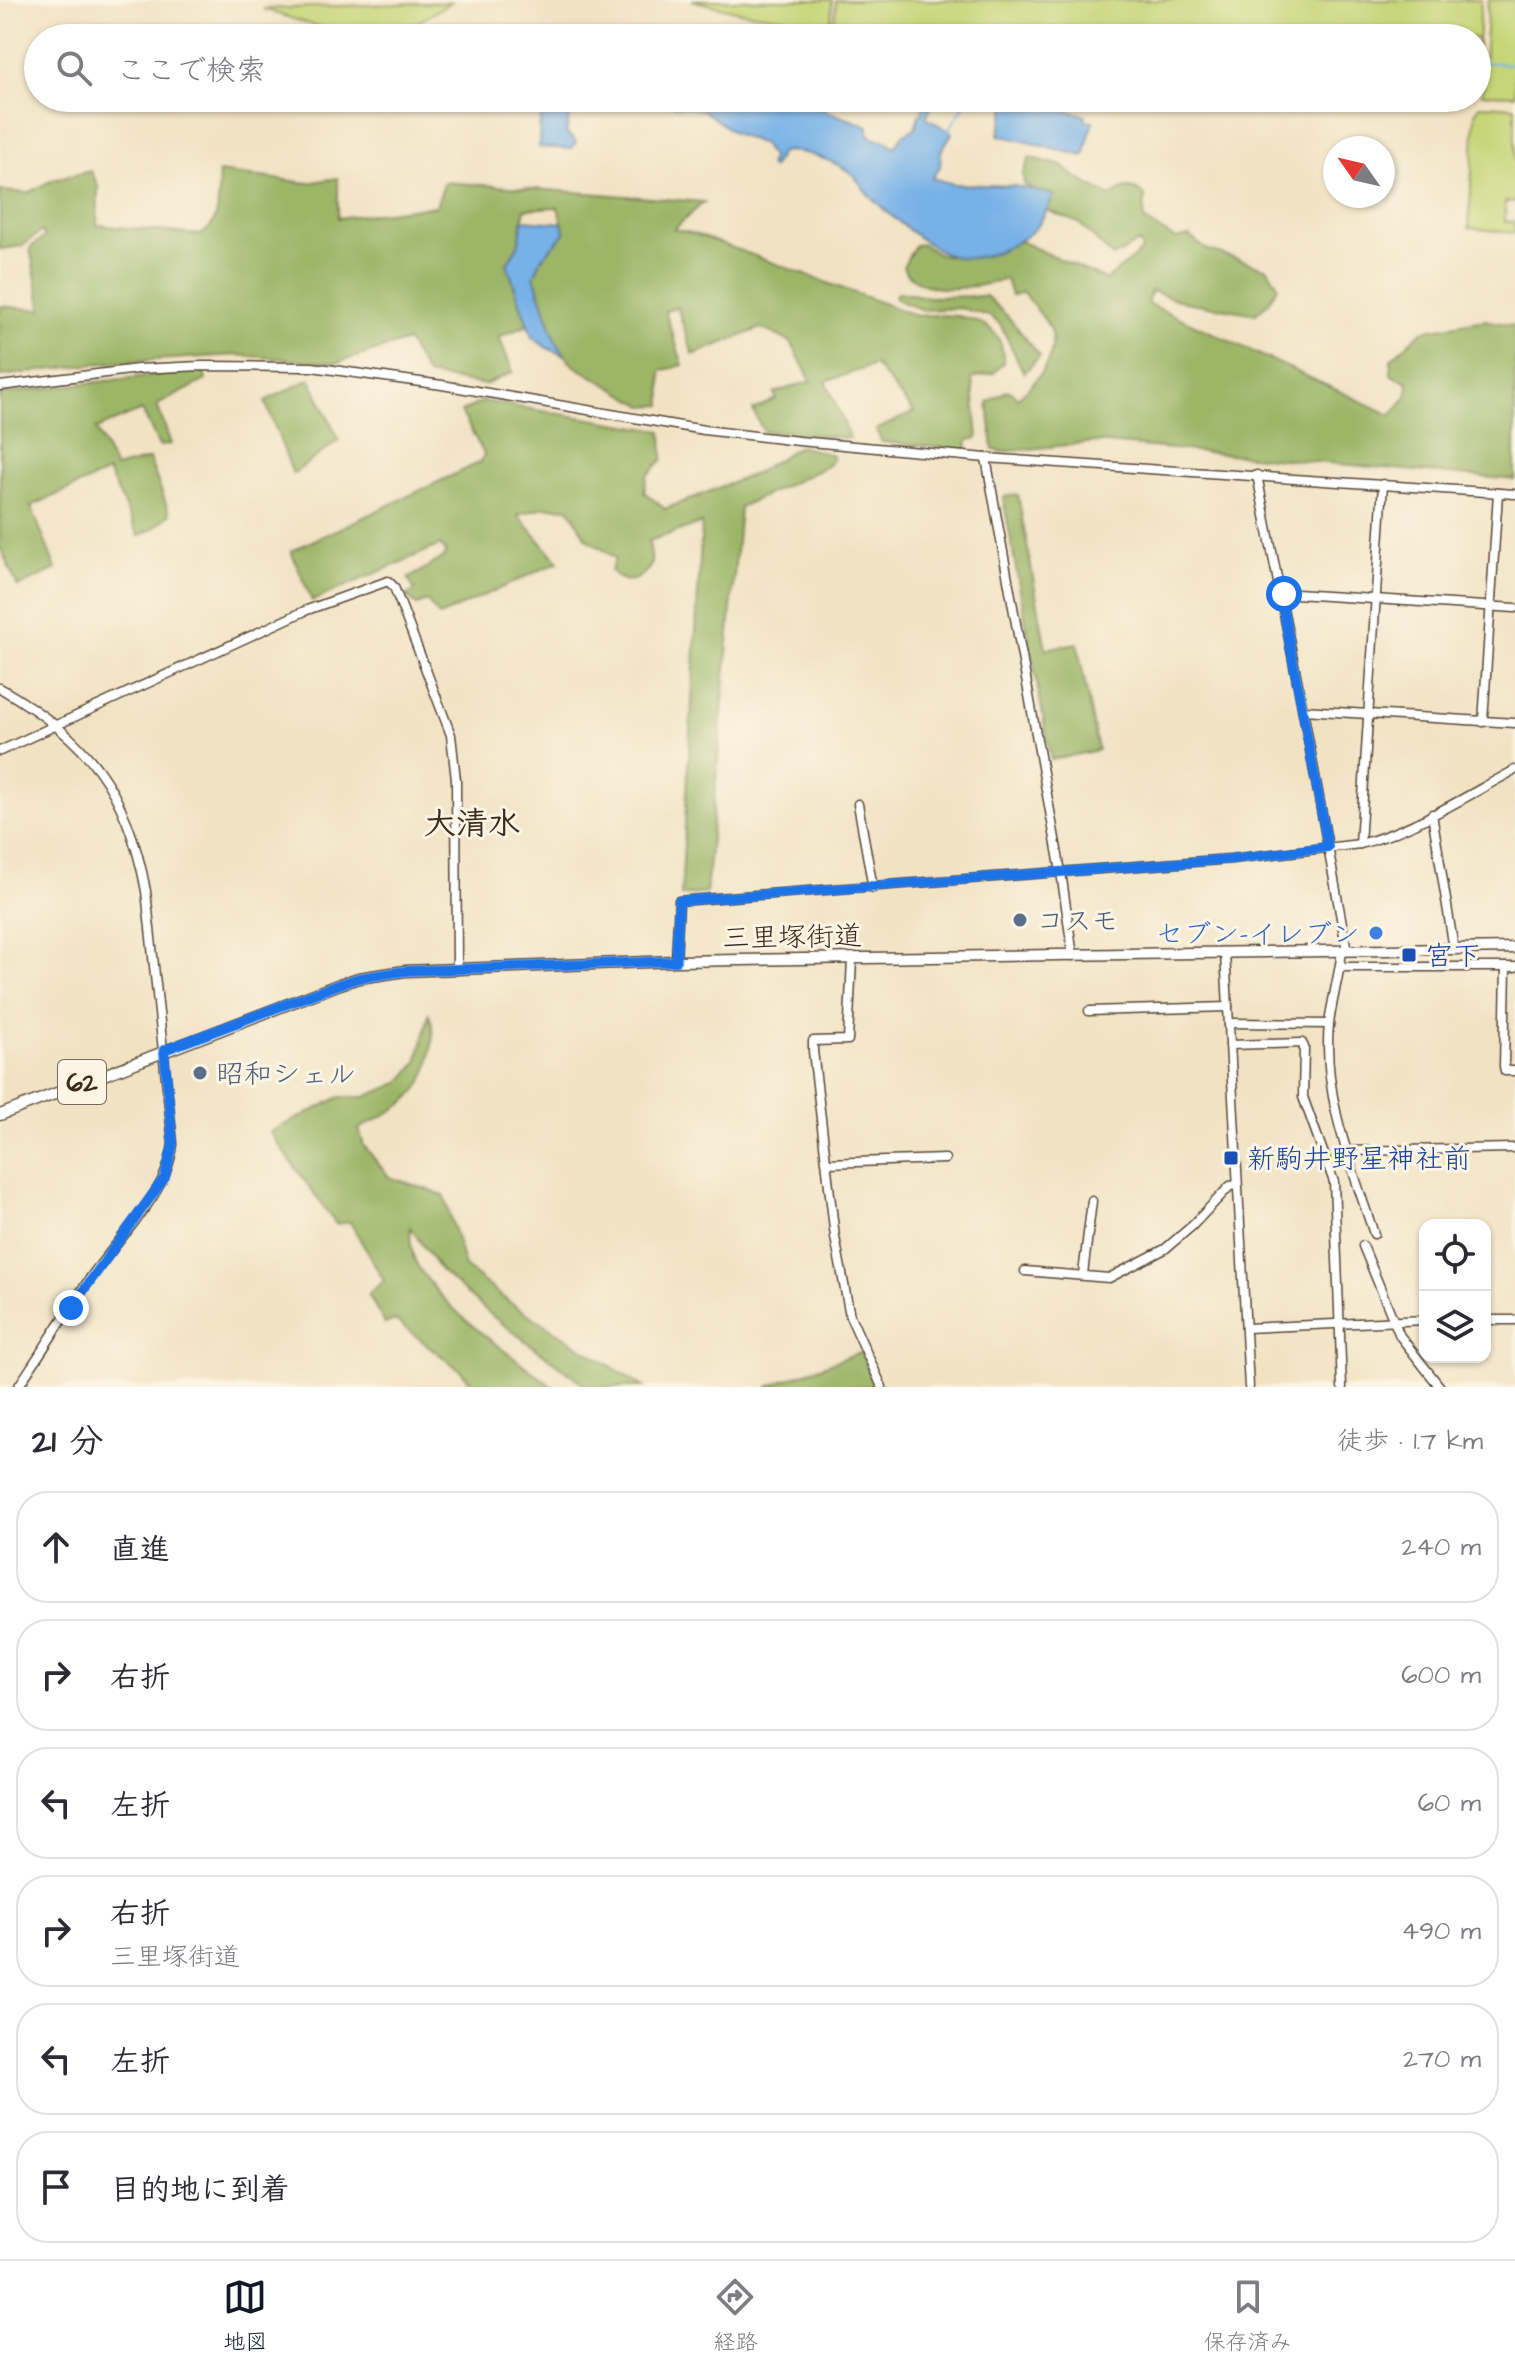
<!DOCTYPE html>
<html lang="ja">
<head>
<meta charset="utf-8">
<style>
	body { margin:0; font-family:"Architects Daughter","Klee One",sans-serif; background:#f7f7f7; color:#2b2b33 }
	.controls { position:absolute; right:24px; bottom:24px; display:grid; overflow:hidden; border-radius:16px; box-shadow:0 2px 6px #0004 }
	.controls button { width:72px; height:72px; display:grid; place-items:center; padding:0; border:0; border-bottom:2px solid #e1e1e2; background:#fff; color:#2b2b33; font:40px sans-serif }
	.compass { position:absolute; left:1323px; top:136px; width:72px; height:72px; border-radius:50%; background:#fff; box-shadow:0 2px 6px #0004; rotate:304deg }
	.stop { position:absolute; width:24px; height:24px; margin:-18px; border:6px solid #1a73e8; border-radius:50%; background:#fff }
	.stop.end { background:#1a73e8; border-color:#fff; box-shadow:0 2px 8px #0008 }
	.list { margin:0; padding:0; list-style:none }
	h2 { display:flex; justify-content:space-between; align-items:center; height:104px; margin:0; padding:0 32px; font-size:34px }
	h2 small { font-size:26px; font-weight:400; color:#7c7c81 }
	.list li { display:grid; grid-template-columns:52px 1fr auto; gap:24px; align-items:center; box-sizing:border-box; height:112px; margin:0 16px 16px; padding:0 16px; border:2px solid #e1e1e2; border-radius:32px }
	.list b { display:block; font-size:30px; white-space:nowrap }
	.list p { margin:0; font-size:26px; white-space:nowrap; color:#7c7c81 }
	.list em { font-size:26px; font-style:normal; color:#7c7c81 }
	.icon { flex:none; width:44px; height:44px; fill:none; stroke:currentColor; stroke-width:2; stroke-linecap:round; stroke-linejoin:round }
	.map { position:relative; flex:none; width:1515px; height:1387px; overflow:hidden }
	.search { position:absolute; background:#fff; box-shadow:0 2px 6px #0004; left:24px; right:24px; top:24px; height:88px; display:flex; align-items:center; gap:20px; box-sizing:border-box; padding:0 28px; border-radius:44px; color:#7c7c81; font-size:30px }
	.sheet { height:872px; background:#fff }
	nav { display:flex; justify-content:space-around; align-items:center; box-sizing:border-box; height:112px; border-top:2px solid #e1e1e2; background:#fff; font-size:22px; color:#7c7c81 }
	nav a { display:grid; justify-items:center; gap:4px }
	nav .on { color:#111827 }
	.map>svg:first-child { display:block }
	.green { fill:#c5d577; stroke:#80804a; stroke-width:2 }
	.forest { fill:#9cb668; stroke:#6c7043; stroke-width:2 }
	.water { fill:#76b1e7; stroke:#586e82; stroke-width:2 }
	.lines { fill:none; stroke-linecap:round; stroke-linejoin:round }
	.stream { stroke:#76b1e7; stroke-width:2 }
	.minor-casing { stroke:#564637; stroke-width:11 }
	.major-casing { stroke:#564637; stroke-width:13 }
	.minor { stroke:#fff; stroke-width:8 }
	.major { stroke:#fff; stroke-width:10 }
	.route { stroke:#1a73e8; stroke-width:10 }
	.service-dot { fill:#5c6f8a; stroke:#fcf5e5; stroke-width:3 }
	.shop-dot { fill:#3f7fe0; stroke:#fcf5e5; stroke-width:3 }
	.transit-dot { fill:#1a4fb4; stroke:#fcf5e5; stroke-width:3 }
	.labels { text-anchor:middle; stroke-width:6; stroke-linejoin:round; paint-order:stroke }
	.shield { fill:#fcf5e5; stroke:#75675a; stroke-width:2 }
	.shield-label { font-size:26px; font-weight:bold; fill:#3b2a1e }
	.service-label { font-size:28px; fill:#4e5e75; stroke:#fcf5e5; text-anchor:start }
	.shop-label { font-size:28px; fill:#366cbe; stroke:#fcf5e5; text-anchor:end }
	.street-label { font-size:28px; fill:#3b2a1e; stroke:#fcf5e5 }
	.transit-label { font-size:28px; fill:#164399; stroke:#fcf5e5; text-anchor:start }
	.quarter-label { font-size:32px; font-weight:bold; fill:#3b2a1e; stroke:#fcf5e5 }
</style>
</head>
<body>
<div class="map">
<svg width="1515" height="1387" viewBox="0 0 1515 1387">
	<rect width="100%" height="100%" fill="#fcf5e5"/>
	<filter id="ink" filterUnits="userSpaceOnUse"><feTurbulence type="fractalNoise" baseFrequency=".0125" numOctaves="2"/><feDisplacementMap in="SourceGraphic" scale="16" xChannelSelector="R" yChannelSelector="G"/><feConvolveMatrix kernelMatrix="1 2 1 2 8 2 1 2 1" color-interpolation-filters="sRGB"/></filter>
	<filter id="wash" filterUnits="userSpaceOnUse"><feTurbulence type="fractalNoise" baseFrequency=".006" numOctaves="4" result="noise"/><feDisplacementMap in="SourceGraphic" scale="32" xChannelSelector="R" yChannelSelector="G"/><feGaussianBlur stdDeviation="1.8" result="paint"/><feColorMatrix in="noise" values="0 0 0 0 0 0 0 0 0 0 0 0 0 0 0 0 0 1.4 0 .05"/><feComposite in="paint" operator="in"/></filter>
	<g filter="url(#wash)">
		<rect width="100%" height="100%" fill="#f1e2c3"/>
		<g class="green">
			<path d="M692,0H832L831,24L740,12Z"/>
			<path d="M836,0H1481L1477,58V38H951L885,27L834,25Z"/>
			<path d="M1488,0H1515V95L1482,94Z"/>
			<path d="M451,2C437,11 423,20 408,27C361,45 308,24 263,9Z"/>
			<path d="M1481,105L1515,107V202H1505V221L1515,222V233L1469,228L1475,113Z"/>
		</g>
		<g class="forest">
			<path d="M1030,157L1062,166L1077,178L1110,196C1126,187 1131,184 1145,196L1144,220L1175,239L1189,236L1206,249L1268,269L1278,286L1268,303L1256,314L1185,302L1151,291L1147,303L1391,415L1407,397L1408,382L1391,375V359L1422,331L1485,320L1515,326V480L1096,442L1000,452L993,449L988,402L1008,390L1018,398C1038,380 1065,350 1046,322C1039,312 1030,303 1023,292L1011,296L1006,279C976,287 922,300 903,267L915,245L922,244C927,247 933,252 939,254C962,261 999,251 1020,241L1106,280L1142,251L1139,242L1113,257L1079,223L1046,210L1054,195L1033,190L1024,184L1023,175Z"/>
			<path d="M91,171L98,186L97,225L200,235C224,222 217,197 219,172L308,183L338,178V218L436,206L445,182L704,202L674,229L695,234L917,316C953,313 1006,315 1003,363L994,373L972,378L978,438L968,440L967,450L882,442L876,430L914,412L875,365L826,381L850,438L763,431L753,410L776,399L774,393L811,381L791,342L761,328L693,355L677,307L665,311L683,365L661,371L662,405L644,406L573,365L555,341L534,276L542,258L565,233L558,207L525,209L518,246L507,264L528,325L499,337L513,372L485,385L427,375L407,341L336,363L237,355L103,363L0,376V306L42,310L30,248L45,237L42,231L22,246L0,249V191L28,193L53,180Z"/>
			<path d="M898,292L929,297L986,296L1009,318L1040,356L1024,373L1000,324L989,316L961,308L923,310L897,300L895,296Z"/>
			<path d="M203,369L206,380L157,405L171,444L159,446L142,410L96,429L115,468L149,459L170,514L154,528L139,536L108,472L31,506L56,569L18,587L0,547V394Z"/>
			<path d="M310,379L339,440L293,474L265,401Z"/>
			<path d="M483,401L662,431L663,459L647,476L644,492L665,509L754,474L799,446L833,455V460L826,467L740,507L706,893L681,896L702,523L649,541L652,564C641,580 627,588 611,571L615,558L586,538L569,508L544,507L518,515L558,562L439,616L427,601L417,605L406,596L415,590L408,579L444,557L446,552L440,545L312,601L291,551L481,462L484,454L461,412Z"/>
			<path d="M1018,495L1046,649L1077,643L1098,750L1051,760L1003,497Z"/>
			<path d="M429,1014C434,1027 433,1038 431,1051C425,1100 397,1107 359,1129L364,1146L389,1177L444,1195L465,1267L509,1302L644,1387H588L496,1319L440,1270L410,1227C410,1240 411,1257 419,1268C452,1318 507,1351 553,1387H475L461,1371L395,1320L385,1324L368,1294L384,1281L350,1222L336,1224L270,1132L340,1097H365L399,1083L417,1063Z"/>
			<path d="M860,1352L876,1387H767Z"/>
		</g>
		<g class="water">
			<path d="M545,98H573L566,133L576,142L572,149L539,147L540,121Z"/>
			<path d="M626,98H805L829,112L868,126V133L874,139L884,140L895,147L903,135L915,128L919,115L922,114L925,99L936,98L926,117L952,133L941,151L940,167L932,178L953,184L1014,186L1054,195C1049,204 1046,214 1040,222C1031,236 1015,244 1001,250C986,257 969,260 953,256C928,249 888,214 869,195C864,190 860,182 854,176C840,162 800,148 781,152L772,168L769,166L772,157L762,144L734,133L703,110Z"/>
			<path d="M1008,98L1086,115L1085,120L1093,121L1084,156L999,135Z"/>
			<path d="M523,220L562,223L565,233L542,258L534,276L555,340L566,356L547,348L532,337L507,264L518,246Z"/>
		</g>
		<g class="lines">
			<g class="stream">
				<path d="M1008,38L1012,32L1107,38"/>
				<path d="M1477,62L1515,64"/>
				<path d="M948,131L969,98"/>
			</g>
		</g>
	</g>
	<g filter="url(#ink)">
		<g class="lines">
			<g class="minor-casing">
				<g id="minor">
					<path d="M0,386L138,369L201,366L312,367L442,385L704,430L799,441L986,458L1515,494"/>
					<path d="M986,458L1061,872L1073,956"/>
					<path d="M1257,475L1303,710L1347,951"/>
					<path d="M1280,593L1515,608"/>
					<path d="M0,688C88,739 127,789 146,891L173,1144C168,1193 121,1235 93,1274C67,1311 43,1350 18,1387"/>
					<path d="M1303,710L1515,723"/>
					<path d="M1483,722L1498,493"/>
					<path d="M0,751L307,610L388,581L394,587L451,735L456,780L457,970"/>
					<path d="M858,804L873,888"/>
					<path d="M1432,814L1454,949"/>
					<path d="M1360,844L1383,484"/>
					<path d="M1342,951C1339,976 1332,1000 1329,1024C1322,1095 1352,1167 1374,1234"/>
					<path d="M1225,953L1249,1387"/>
					<path d="M852,960L848,1040L813,1041V1051L835,1237L850,1316L882,1387"/>
					<path d="M676,961L679,901L1231,859L1360,844C1414,830 1466,796 1515,770"/>
					<path d="M1340,967H1515"/>
					<path d="M1506,967L1504,1066L1505,1071H1515"/>
					<path d="M1089,1011L1228,1007"/>
					<path d="M1229,1023L1329,1024"/>
					<path d="M1230,1045L1302,1043L1304,1047L1303,1097L1334,1182L1342,1387"/>
					<path d="M1347,1151L1515,1148"/>
					<path d="M827,1163L945,1159"/>
					<path d="M1363,1246L1400,1336L1440,1387"/>
					<path d="M1025,1271L1109,1278L1165,1249L1192,1226L1230,1186L1237,1185"/>
					<path d="M1083,1274L1092,1201"/>
					<path d="M1485,1320H1515"/>
					<path d="M1246,1328L1425,1320"/>
				</g>
			</g>
			<g class="major-casing">
				<path id="major" d="M0,1115L340,984L359,978L405,971L676,961L1515,948"/>
			</g>
			<use href="#minor" class="minor"/>
			<use href="#major" class="major"/>
		</g>
	</g>
	<g class="lines" filter="url(#ink)">
		<path class="route" d="M71,1308L165,1177L173,1144L164,1050L340,984L359,978L405,971L676,961L679,901L1231,859L1328,847L1280,593L1284,594"/>
	</g>
	<g class="service-dot">
		<circle cx="1020" cy="920" r="8"/>
		<circle cx="200" cy="1073" r="8"/>
	</g>
	<circle class="shop-dot" cx="1376" cy="933" r="8"/>
	<g class="transit-dot">
		<rect x="1401" y="947" width="16" height="16" rx="4"/>
		<rect x="1223" y="1150" width="16" height="16" rx="4"/>
	</g>
	<g class="labels">
		<rect class="shield" x="58" y="1060" width="48" height="44" rx="6"/>
		<g class="shield-label">
			<text x="82" y="1091">62</text>
		</g>
		<g class="service-label">
			<text x="1036" y="930">コスモ</text>
			<text x="216" y="1083">昭和シェル</text>
		</g>
		<g class="shop-label">
			<text x="1360" y="943">セブン-イレブン</text>
		</g>
		<g class="street-label">
			<text transform="translate(792 936) rotate(-1)" y="10">三里塚街道</text>
		</g>
		<g class="transit-label">
			<text x="1425" y="965">宮下</text>
			<text x="1247" y="1168">新駒井野星神社前</text>
		</g>
		<g class="quarter-label">
			<text x="472" y="834">大清水</text>
		</g>
	</g>
</svg>
<div class="controls">
<button><svg class="icon" aria-label="locate" viewBox="0 0 24 24"><circle cx="12" cy="12" r="6"/><path d="M12 2v4M12 18v4M2 12h4M18 12h4"/></svg></button>
<button><svg class="icon" aria-label="layers" viewBox="0 0 24 24"><path d="M12 4l9 5-9 5-9-5zM3 14l9 5 9-5"/></svg></button>
</div>
<svg class="compass" viewBox="-18 -18 36 36"><path d="M0-13l5 13h-10z" fill="#e53935"/><path d="M0 13l5-13h-10z" fill="#7c7c81"/></svg>
<div class="stop" style="left:1284px;top:594px"></div>
<div class="stop end" style="left:71px;top:1308px"></div>
<div class="search"><svg class="icon" aria-label="search" viewBox="0 0 24 24"><circle cx="10" cy="10" r="6"/><path d="M15 15l6 6"/></svg>ここで検索</div>
</div>
<section class="sheet">
<h2>21 分<small>徒歩 · 1.7 km</small></h2>
<ul class="list">
<li><svg class="icon" aria-label="ahead" viewBox="0 0 24 24"><path d="M12 20V5M6 11l6-6 6 6"/></svg><div><b>直進</b></div><em>240 m</em></li>
<li><svg class="icon" aria-label="right" viewBox="0 0 24 24"><path d="M7 20v-9h11M14 6l5 5-5 5"/></svg><div><b>右折</b></div><em>600 m</em></li>
<li><svg class="icon" aria-label="left" viewBox="0 0 24 24"><path d="M17 20v-9H6M10 6l-5 5 5 5"/></svg><div><b>左折</b></div><em>60 m</em></li>
<li><svg class="icon" aria-label="right" viewBox="0 0 24 24"><path d="M7 20v-9h11M14 6l5 5-5 5"/></svg><div><b>右折</b><p>三里塚街道</p></div><em>490 m</em></li>
<li><svg class="icon" aria-label="left" viewBox="0 0 24 24"><path d="M17 20v-9H6M10 6l-5 5 5 5"/></svg><div><b>左折</b></div><em>270 m</em></li>
<li><svg class="icon" aria-label="arrive" viewBox="0 0 24 24"><path d="M6 21V4h12l-3 4 3 4H6"/></svg><div><b>目的地に到着</b></div></li>
</ul>
</section>
<nav>
<a class="on"><svg class="icon" aria-label="map" viewBox="0 0 24 24"><path d="M3 6l6-2 6 2 6-2v14l-6 2-6-2-6 2zM9 4v14M15 6v14"/></svg>地図</a>
<a><svg class="icon" aria-label="directions" viewBox="0 0 24 24"><path d="M12 3l9 9-9 9-9-9zM9 14v-3h6M13 9l2 2-2 2"/></svg>経路</a>
<a><svg class="icon" aria-label="saved" viewBox="0 0 24 24"><path d="M7 4h10v16l-5-4-5 4z"/></svg>保存済み</a>
</nav>
</body>
</html>
